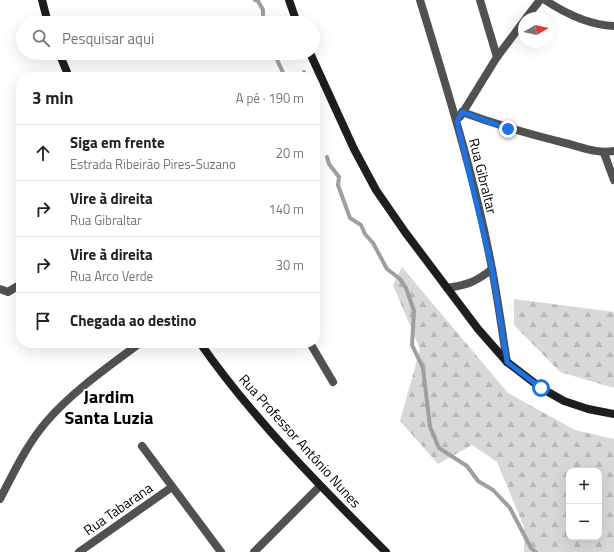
<!DOCTYPE html>
<html lang="pt">
<head>
<meta charset="utf-8">
<style>
	body { margin:0; font-family:"Titillium Web",sans-serif; background:#f6f6f6; color:#222 }
	.controls { position:absolute; right:12px; bottom:12px; display:grid; overflow:hidden; border-radius:8px; box-shadow:0 4px 16px #0002 }
	.controls button { width:36px; height:36px; display:grid; place-items:center; padding:0; border:0; border-bottom:1px solid #e0e0e0; background:#fff; color:#222; font:20px sans-serif }
	.compass { position:absolute; left:518px; top:12px; width:36px; height:36px; border-radius:50%; background:#fff; box-shadow:0 4px 16px #0002; rotate:81deg }
	.stop { position:absolute; width:12px; height:12px; margin:-9px; border:3px solid #1a73e8; border-radius:50%; background:#fff }
	.stop.end { background:#1a73e8; border-color:#fff; box-shadow:0 1px 4px #0008 }
	.list { margin:0; padding:0; list-style:none }
	h2 { display:flex; justify-content:space-between; align-items:center; height:52px; margin:0; padding:0 16px; font-size:17px }
	h2 small { font-size:13px; font-weight:400; color:#767676 }
	.list li { display:grid; grid-template-columns:26px 1fr auto; gap:12px; align-items:center; box-sizing:border-box; height:56px; padding:0 16px; border-top:1px solid #e0e0e0 }
	.list b { display:block; font-size:15px; white-space:nowrap }
	.list p { margin:0; font-size:13px; white-space:nowrap; color:#767676 }
	.list em { font-size:13px; font-style:normal; color:#767676 }
	.icon { flex:none; width:22px; height:22px; fill:none; stroke:currentColor; stroke-width:2; stroke-linecap:round; stroke-linejoin:round }
	.map { position:relative; flex:none; width:614px; height:552px; overflow:hidden }
	.search { position:absolute; background:#fff; box-shadow:0 4px 16px #0002; left:16px; top:16px; width:304px; height:44px; display:flex; align-items:center; gap:10px; box-sizing:border-box; padding:0 14px; border-radius:22px; color:#767676; font-size:15px }
	.panel { position:absolute; background:#fff; box-shadow:0 4px 16px #0002; left:16px; top:72px; width:304px; height:276px; border-radius:16px }
	.map>svg:first-child { display:block }
	.forest { fill:url(#forest-firs); fill-rule:evenodd }
	.lines { fill:none; stroke-linecap:round; stroke-linejoin:round }
	.stream { stroke:#9f9f9f; stroke-width:4 }
	.street { stroke:#515151; stroke-width:8 }
	.secondary { stroke:#1e1e1e; stroke-width:8 }
	.route { stroke:#1a73e8; stroke-width:5 }
	.labels { text-anchor:middle; stroke-width:4; stroke-linejoin:round; paint-order:stroke }
	.street-label { font-size:14px; fill:#000; stroke:#fff }
	.district-label { font-size:18px; font-weight:bold; fill:#000; stroke:#fff }
</style>
</head>
<body>
<div class="map">
<svg width="614" height="552" viewBox="0 0 614 552">
	<defs>
		<pattern id="forest-firs" width="22" height="20" patternUnits="userSpaceOnUse"><rect width="22" height="20" fill="#d8d8d8"/><path d="M5 1l3.5 6h-7zM16 11l3.5 6h-7z" fill="#b8b8b8"/></pattern>
	</defs>
	<rect width="100%" height="100%" fill="#fff"/>
	<g class="forest">
		<path d="M402,267L508,393L575,430L614,439V552H524V527L497,462L472,445L438,464L400,421L420,349L393,285ZM569,471H599V537H569Z"/>
		<path d="M514,299L614,312V388L560,372L514,325Z"/>
	</g>
	<g class="lines">
		<g class="stream">
			<path d="M255,0L258,1L263,10V23"/>
			<path d="M274,53L285,77"/>
			<path d="M303,77L304,72"/>
			<path d="M327,157L329,164L339,177L338,185L350,218L361,225L365,234L373,243L387,269L400,279L406,288L414,311L412,345L423,368L430,427L439,448L467,466L478,481L493,490L510,508L531,548L536,552"/>
		</g>
		<g class="street">
			<path d="M420,0C447,89 475,178 492,269C498,300 502,331 507,362"/>
			<path d="M480,0L497,57"/>
			<path d="M545,0C566,14 588,25 614,26"/>
			<path d="M526,18L540,0"/>
			<path d="M462,112C497,125 532,135 569,144C584,148 599,154 614,151"/>
			<path d="M460,117L497,57L524,21"/>
			<path d="M604,153L614,180"/>
			<path d="M447,288C467,285 476,282 492,269"/>
			<path d="M0,289L8,292L21,284"/>
			<path d="M310,343L333,382"/>
			<path d="M142,446L221,552"/>
			<path d="M0,499C14,472 27,444 47,421C73,391 108,367 140,343"/>
			<path d="M79,552L172,487"/>
			<path d="M254,552L320,486"/>
		</g>
		<g class="secondary">
			<path d="M42,0L48,23"/>
			<path d="M289,0L297,23"/>
			<path d="M59,53L69,77"/>
			<path d="M310,53L354,149L376,190L405,232L478,329L507,362L541,388L564,401L588,409L614,414"/>
			<path d="M200,343C253,419 321,487 386,552"/>
		</g>
	</g>
	<g class="lines">
		<path class="route" d="M508,129L462,112L457,122L492,269L507,362L541,388"/>
	</g>
	<g class="labels">
		<g class="street-label">
			<text transform="translate(483 176) rotate(76)" y="5">Rua Gibraltar</text>
			<text transform="translate(300 441) rotate(48)" y="5">Rua Professor Antônio Nunes</text>
			<text transform="translate(118 509) rotate(-35)" y="5">Rua Tabarana</text>
		</g>
		<g class="district-label">
			<text x="109" y="403">Jardim<tspan x="109" dy="21">Santa Luzia</tspan></text>
		</g>
	</g>
</svg>
<div class="controls">
<button>+</button>
<button>−</button>
</div>
<svg class="compass" viewBox="-18 -18 36 36"><path d="M0-13l5 13h-10z" fill="#e53935"/><path d="M0 13l5-13h-10z" fill="#767676"/></svg>
<div class="stop" style="left:541px;top:388px"></div>
<div class="stop end" style="left:508px;top:129px"></div>
<div class="search"><svg class="icon" aria-label="search" viewBox="0 0 24 24"><circle cx="10" cy="10" r="6"/><path d="M15 15l6 6"/></svg>Pesquisar aqui</div>
<section class="panel">
<h2>3 min<small>A pé · 190 m</small></h2>
<ul class="list">
<li><svg class="icon" aria-label="ahead" viewBox="0 0 24 24"><path d="M12 20V5M6 11l6-6 6 6"/></svg><div><b>Siga em frente</b><p>Estrada Ribeirão Pires-Suzano</p></div><em>20 m</em></li>
<li><svg class="icon" aria-label="right" viewBox="0 0 24 24"><path d="M7 20v-9h11M14 6l5 5-5 5"/></svg><div><b>Vire à direita</b><p>Rua Gibraltar</p></div><em>140 m</em></li>
<li><svg class="icon" aria-label="right" viewBox="0 0 24 24"><path d="M7 20v-9h11M14 6l5 5-5 5"/></svg><div><b>Vire à direita</b><p>Rua Arco Verde</p></div><em>30 m</em></li>
<li><svg class="icon" aria-label="arrive" viewBox="0 0 24 24"><path d="M6 21V4h12l-3 4 3 4H6"/></svg><div><b>Chegada ao destino</b></div></li>
</ul>
</section>
</div>
</body>
</html>
